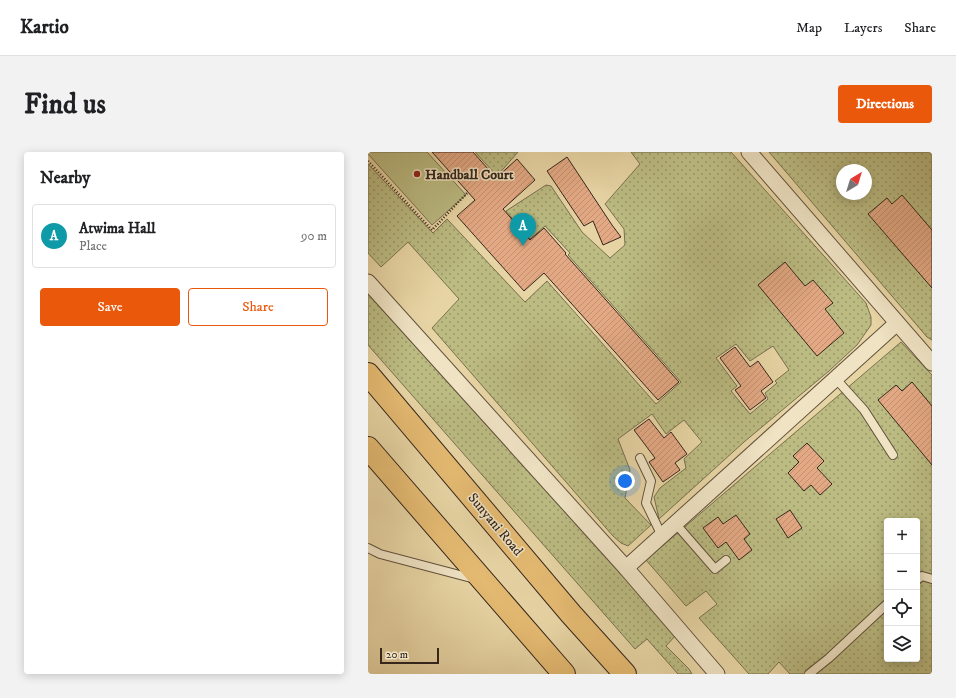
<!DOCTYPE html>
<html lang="en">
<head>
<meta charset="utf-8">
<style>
	body { margin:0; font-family:"IM FELL DW Pica",serif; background:#f2f2f2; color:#202124 }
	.controls { position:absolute; right:12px; bottom:12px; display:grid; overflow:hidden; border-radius:4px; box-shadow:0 2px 10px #0003 }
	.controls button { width:36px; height:36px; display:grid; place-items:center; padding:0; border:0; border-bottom:1px solid #e0e0e0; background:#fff; color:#202124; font:20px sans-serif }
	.compass { position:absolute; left:468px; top:12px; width:36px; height:36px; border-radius:50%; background:#fff; box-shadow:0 2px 10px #0003; rotate:38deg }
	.scale { position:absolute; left:12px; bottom:10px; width:59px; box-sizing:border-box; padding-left:4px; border:2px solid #36261c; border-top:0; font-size:11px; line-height:14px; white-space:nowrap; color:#36261c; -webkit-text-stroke:3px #efe3c4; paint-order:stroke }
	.you { position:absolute; left:257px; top:329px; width:14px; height:14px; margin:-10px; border:3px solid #fff; border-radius:50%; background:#1a73e8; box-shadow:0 0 0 6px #1a73e833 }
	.badge { display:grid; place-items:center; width:26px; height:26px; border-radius:50%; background:#ea580c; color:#fff; font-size:13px; font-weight:700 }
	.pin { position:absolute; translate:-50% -33px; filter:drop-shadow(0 1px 2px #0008) }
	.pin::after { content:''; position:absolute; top:21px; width:14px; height:12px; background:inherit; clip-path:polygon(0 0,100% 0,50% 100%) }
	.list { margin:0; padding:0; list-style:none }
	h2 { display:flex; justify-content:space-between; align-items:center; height:52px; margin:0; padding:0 16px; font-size:17px }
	h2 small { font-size:13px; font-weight:400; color:#757577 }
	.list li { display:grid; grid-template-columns:26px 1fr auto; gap:12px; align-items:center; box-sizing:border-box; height:64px; margin:0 8px 8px; padding:0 8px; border:1px solid #e0e0e0; border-radius:4px }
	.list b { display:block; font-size:15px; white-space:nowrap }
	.list p { margin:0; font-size:13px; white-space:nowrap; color:#757577 }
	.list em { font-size:13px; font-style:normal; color:#757577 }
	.actions { display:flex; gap:8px; padding:12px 16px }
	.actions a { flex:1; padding:9px 0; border:1px solid #ea580c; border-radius:4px; text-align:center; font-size:14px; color:#ea580c }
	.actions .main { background:#ea580c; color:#fff }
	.icon { flex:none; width:22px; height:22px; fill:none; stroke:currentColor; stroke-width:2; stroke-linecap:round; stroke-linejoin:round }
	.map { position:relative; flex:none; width:564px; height:522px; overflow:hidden; border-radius:4px }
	header { display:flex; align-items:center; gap:24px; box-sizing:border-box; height:56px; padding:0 20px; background:#fff; border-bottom:1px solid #e0e0e0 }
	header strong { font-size:19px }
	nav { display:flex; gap:22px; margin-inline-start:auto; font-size:14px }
	.intro { display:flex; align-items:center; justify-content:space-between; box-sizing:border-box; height:96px; padding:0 24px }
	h1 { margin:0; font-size:28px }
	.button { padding:10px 18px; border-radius:4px; background:#ea580c; color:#fff; font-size:14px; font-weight:700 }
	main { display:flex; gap:24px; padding:0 24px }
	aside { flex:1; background:#fff; border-radius:4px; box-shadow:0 2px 10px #0003 }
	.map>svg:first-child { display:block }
	.green { fill:url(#green-dots); stroke:#78704f; fill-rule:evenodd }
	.pitch { fill:#bbbb82; stroke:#78704f }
	.building { fill:url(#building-hatch); stroke:#36261c }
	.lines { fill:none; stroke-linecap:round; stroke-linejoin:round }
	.service-casing { stroke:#62523e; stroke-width:10 }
	.minor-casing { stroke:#62523e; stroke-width:17 }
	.primary-casing { stroke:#36261c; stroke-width:24 }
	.path { stroke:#36261c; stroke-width:2.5; stroke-dasharray:1 2; stroke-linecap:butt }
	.service { stroke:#efe3c4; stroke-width:8 }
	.minor { stroke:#efe3c4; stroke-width:15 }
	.primary { stroke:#e4ba72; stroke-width:22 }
	.poi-dot { fill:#8f2418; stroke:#efe3c4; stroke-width:1.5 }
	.labels { text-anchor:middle; stroke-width:3; stroke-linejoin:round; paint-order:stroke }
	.poi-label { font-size:14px; font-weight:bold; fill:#36261c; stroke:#efe3c4; text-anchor:start }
	.street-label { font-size:14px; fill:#36261c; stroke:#efe3c4 }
</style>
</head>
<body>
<header>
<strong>Kartio</strong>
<nav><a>Map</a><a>Layers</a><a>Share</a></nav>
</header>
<div class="intro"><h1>Find us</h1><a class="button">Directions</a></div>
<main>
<aside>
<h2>Nearby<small></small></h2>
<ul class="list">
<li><span class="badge" style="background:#0f9aa8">A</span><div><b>Atwima Hall</b><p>Place</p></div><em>90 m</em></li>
</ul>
<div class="actions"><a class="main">Save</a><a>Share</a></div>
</aside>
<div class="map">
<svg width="564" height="522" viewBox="0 0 564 522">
	<defs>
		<pattern id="green-dots" width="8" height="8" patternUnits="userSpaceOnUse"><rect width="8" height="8" fill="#bbbb82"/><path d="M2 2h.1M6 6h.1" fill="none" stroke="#99986a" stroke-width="1.8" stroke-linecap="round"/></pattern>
		<pattern id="building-hatch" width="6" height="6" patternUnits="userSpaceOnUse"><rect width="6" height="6" fill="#e3a984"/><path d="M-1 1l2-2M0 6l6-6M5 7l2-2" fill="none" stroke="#c39171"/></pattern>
	</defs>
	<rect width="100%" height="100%" fill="#e7d4a4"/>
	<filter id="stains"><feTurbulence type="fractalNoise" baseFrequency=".005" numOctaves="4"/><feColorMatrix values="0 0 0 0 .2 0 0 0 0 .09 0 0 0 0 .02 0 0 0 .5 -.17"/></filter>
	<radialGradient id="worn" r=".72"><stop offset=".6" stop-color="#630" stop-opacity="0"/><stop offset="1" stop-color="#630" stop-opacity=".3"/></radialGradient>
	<g class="green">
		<path d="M107,0H150L129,24Z"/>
		<path d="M263,0H363L498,151L503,165V173L489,193L461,219L376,290L291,367L286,345L292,336L318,316L316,307L334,290L316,268L298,282L284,262L250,287L262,318L257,346L283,373L260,394L253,391L245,384L64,176L91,147L40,90L13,115L0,101V12L65,81L79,67L157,150L179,129L288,252L313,230L200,103L202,101L177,74L162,87L138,59L178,33L183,34L214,80L242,106L257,93L256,77L237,52L272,12ZM368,192L382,209L405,194L421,218L407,229L409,231L397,241L400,247L382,262L363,239L369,234L348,206Z"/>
		<path d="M401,0H564V188L559,185ZM474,18H498V42H474Z"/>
		<path d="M0,142L308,483L298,494L321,517L324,522H310L279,487L267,497L0,193Z"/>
		<path d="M533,190L564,223V522H422L411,510L400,522H381L331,466L349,452L338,439L318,454L278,408ZM519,369H549V507H519Z"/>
	</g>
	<path class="pitch" d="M0,0H59L98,43L64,73L0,2Z"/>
	<g class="building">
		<path d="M64,0H105L128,26L149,7L167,28L135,57L162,88L176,76L198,101L197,102L311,230L290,248L176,121L156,139L89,64L107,48Z"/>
		<path d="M199,5L244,73L253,85L235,93L225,69L216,74L179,19Z"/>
		<path d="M534,43L564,78V136L500,62L519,46L524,52Z"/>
		<path d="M417,110L437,134L445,128L465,151L457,157L476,181L449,204L390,133Z"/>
		<path d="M367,195L382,215L390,209L405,230L393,239L398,246L382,258L367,238L373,234L352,206Z"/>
		<path d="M544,230L564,254V313L510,248L528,233L534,239Z"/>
		<path d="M281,267L296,286L303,280L319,302L307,311L312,318L295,330L281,310L287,306L266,278Z"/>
		<path d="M439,291L456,309L449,316L464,332L452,343L443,333L436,339L420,321L431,310L425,304Z"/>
		<path d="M422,358L434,376L420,386L408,367Z"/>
		<path d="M368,363L382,382L376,387L384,398L371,408L358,390L350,396L335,376L350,365L355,372Z"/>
	</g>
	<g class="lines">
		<g class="service-casing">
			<g id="service">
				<path d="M468,227L496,258L525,303"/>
				<path d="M272,306L283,329L278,351L294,384"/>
				<path d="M307,371L347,417L358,408"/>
				<path d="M0,396L12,402L107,427"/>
				<path d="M549,428L554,424L564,427"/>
				<path d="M441,522L461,506L519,452"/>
			</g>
		</g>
		<g class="minor-casing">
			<g id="minor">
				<path d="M381,0L564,211"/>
				<path d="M0,130L258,416L349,522"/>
				<path d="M258,416L529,171"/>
			</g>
		</g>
		<g class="primary-casing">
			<g id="primary">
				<path d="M0,222L203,462L257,522"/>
				<path d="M0,296L196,522"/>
			</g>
		</g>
		<path class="path" d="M0,9L64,78L100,40"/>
		<use href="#service" class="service"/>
		<use href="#minor" class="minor"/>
		<use href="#primary" class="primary"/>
	</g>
	<circle class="poi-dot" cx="49" cy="22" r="4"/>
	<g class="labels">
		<g class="poi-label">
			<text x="57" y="27">Handball Court</text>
		</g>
		<g class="street-label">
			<text transform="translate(128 372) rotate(50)" y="5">Sunyani Road</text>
		</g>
	</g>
	<rect width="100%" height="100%" filter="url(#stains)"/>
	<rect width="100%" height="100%" fill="url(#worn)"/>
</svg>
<div class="controls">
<button>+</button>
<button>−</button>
<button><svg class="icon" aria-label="locate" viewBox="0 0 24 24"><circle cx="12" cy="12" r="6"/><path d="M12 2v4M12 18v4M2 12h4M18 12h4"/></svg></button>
<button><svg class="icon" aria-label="layers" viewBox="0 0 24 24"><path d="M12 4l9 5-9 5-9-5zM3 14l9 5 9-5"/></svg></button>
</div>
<svg class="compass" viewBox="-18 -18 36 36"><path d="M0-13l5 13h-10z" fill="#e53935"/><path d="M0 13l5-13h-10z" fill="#757577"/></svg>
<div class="scale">20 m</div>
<div class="you"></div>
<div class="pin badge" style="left:155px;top:94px;background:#0f9aa8">A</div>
</div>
</main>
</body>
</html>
